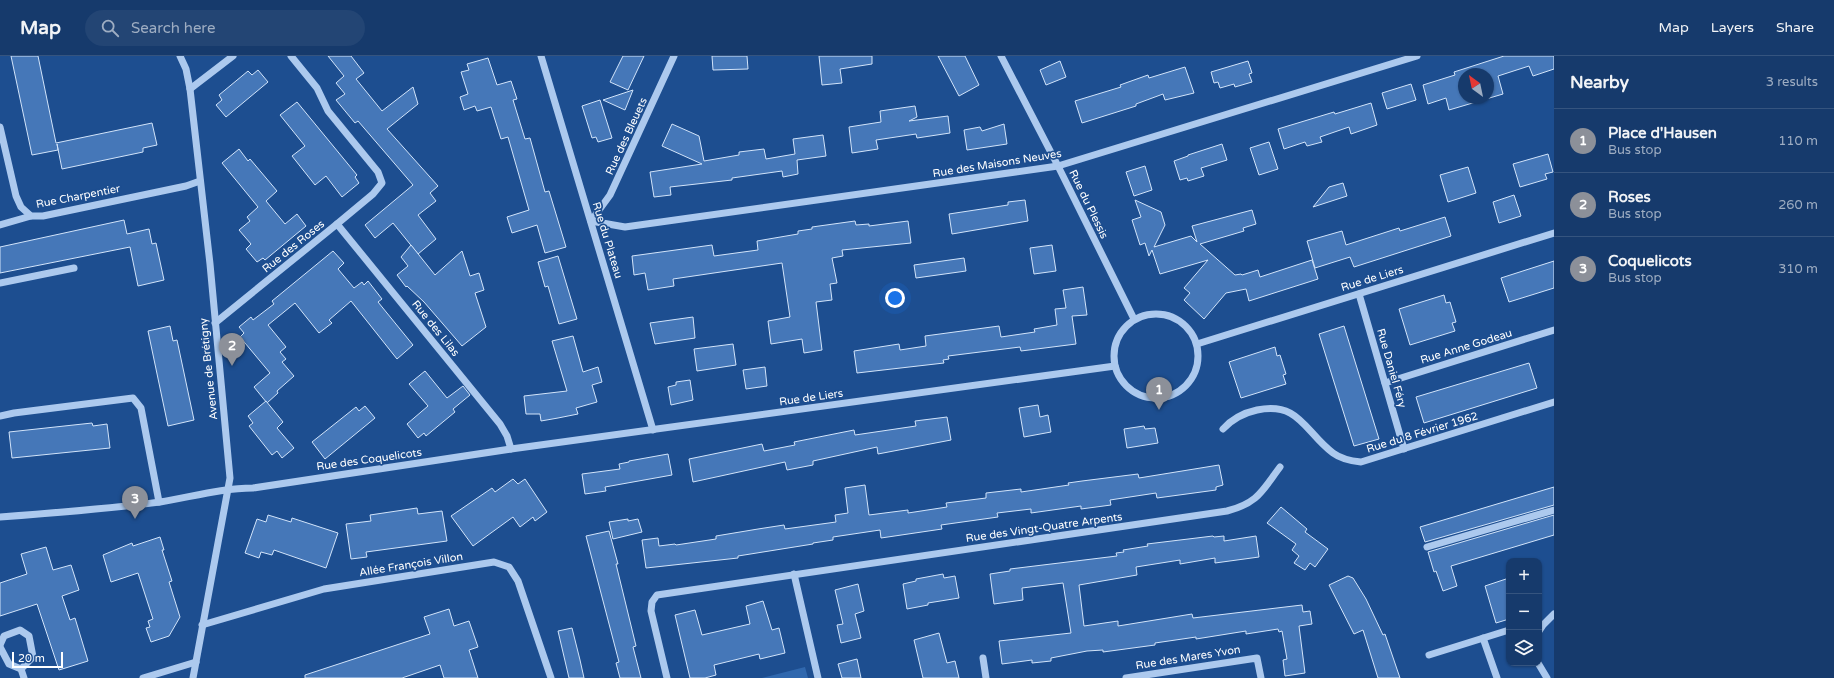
<!DOCTYPE html>
<html lang="en">
<head>
<meta charset="utf-8">
<style>
	body { margin:0; font-family:"Varela Round",sans-serif; background:#234574; color:#f1f3f6 }
	.controls { position:absolute; right:12px; bottom:12px; display:grid; overflow:hidden; border-radius:8px; box-shadow:0 1px 3px #0004 }
	.controls button { width:36px; height:36px; display:grid; place-items:center; padding:0; border:0; border-bottom:1px solid #35547f; background:#163a6c; color:#f1f3f6; font:20px sans-serif }
	.compass { position:absolute; left:1458px; top:12px; width:36px; height:36px; border-radius:50%; background:#163a6c; box-shadow:0 1px 3px #0004; rotate:327deg }
	.scale { position:absolute; left:12px; bottom:10px; width:51px; box-sizing:border-box; padding-left:4px; border:2px solid #fff; border-top:0; font-size:11px; line-height:14px; white-space:nowrap; color:#fff; -webkit-text-stroke:3px #1d4e90; paint-order:stroke }
	.you { position:absolute; left:895px; top:242px; width:14px; height:14px; margin:-10px; border:3px solid #fff; border-radius:50%; background:#1a73e8; box-shadow:0 0 0 6px #1a73e833 }
	.badge { display:grid; place-items:center; width:26px; height:26px; border-radius:50%; background:#8c9099; color:#fff; font-size:13px; font-weight:700 }
	.pin { position:absolute; translate:-50% -33px; filter:drop-shadow(0 1px 2px #0008) }
	.pin::after { content:''; position:absolute; top:21px; width:14px; height:12px; background:inherit; clip-path:polygon(0 0,100% 0,50% 100%) }
	.list { margin:0; padding:0; list-style:none }
	h2 { display:flex; justify-content:space-between; align-items:center; height:52px; margin:0; padding:0 16px; font-size:17px }
	h2 small { font-size:13px; font-weight:400; color:#9eadc2 }
	.list li { display:grid; grid-template-columns:26px 1fr auto; gap:12px; align-items:center; box-sizing:border-box; height:64px; padding:0 16px; border-top:1px solid #35547f }
	.list b { display:block; font-size:15px; white-space:nowrap }
	.list p { margin:0; font-size:13px; white-space:nowrap; color:#9eadc2 }
	.list em { font-size:13px; font-style:normal; color:#9eadc2 }
	.icon { flex:none; width:22px; height:22px; fill:none; stroke:currentColor; stroke-width:2; stroke-linecap:round; stroke-linejoin:round }
	.map { position:relative; flex:none; width:1554px; height:622px; overflow:hidden }
	header { display:flex; align-items:center; gap:24px; box-sizing:border-box; height:56px; padding:0 20px; background:#163a6c; border-bottom:1px solid #35547f }
	header strong { font-size:19px }
	nav { display:flex; gap:22px; margin-inline-start:auto; font-size:14px }
	.search { width:280px; height:36px; background:#234574; display:flex; align-items:center; gap:10px; box-sizing:border-box; padding:0 14px; border-radius:22px; color:#9eadc2; font-size:15px }
	main { display:flex }
	aside { flex:1; background:#163a6c }
	.map>svg:first-child { display:block }
	.green { fill:#3068ae }
	.building { fill:#4577b8; stroke:#d2e4fa; fill-rule:evenodd }
	.lines { fill:none; stroke-linecap:round; stroke-linejoin:round }
	.minor { stroke:#acc9ee; stroke-width:7 }
	.labels { text-anchor:middle; stroke-width:3.5; stroke-linejoin:round; paint-order:stroke }
	.street-label { font-size:11px; fill:#fff; stroke:#1d4e90 }
</style>
</head>
<body>
<header>
<strong>Map</strong>
<div class="search"><svg class="icon" aria-label="search" viewBox="0 0 24 24"><circle cx="10" cy="10" r="6"/><path d="M15 15l6 6"/></svg>Search here</div>
<nav><a>Map</a><a>Layers</a><a>Share</a></nav>
</header>
<main>
<div class="map">
<svg width="1554" height="622" viewBox="0 0 1554 622">
	<rect width="100%" height="100%" fill="#1d4e90"/>
	<path class="green" d="M805,611L808,622H762Z"/>
	<g class="building">
		<path d="M11,0H38L56,87L152,67L157,89L143,92V96L62,113L57,88L58,94L32,99Z"/>
		<path d="M328,0H351L364,17L356,23L382,55L413,31L418,48L387,73L438,130L430,137L436,145L418,159L436,183L418,198L393,167L375,182L365,169L413,129L358,65L355,67L336,44L345,38L336,27L344,20Z"/>
		<path d="M623,0H644L628,34L610,26Z"/>
		<path d="M712,0H747L748,13L713,14Z"/>
		<path d="M819,0H872V8L840,13L842,27L822,29Z"/>
		<path d="M938,0H965L979,29L959,40Z"/>
		<path d="M1504,0H1554V13L1533,20L1529,10L1498,20L1503,38L1449,54L1446,42L1428,48L1423,29L1455,19L1454,16ZM1464,18H1488V42H1464Z"/>
		<path d="M488,2L497,29L511,25L517,43L513,44L525,83L530,82L545,136L549,135L566,191L545,197L537,169L512,177L507,161L529,154L508,81L501,83L491,51L477,55L475,50L464,54L460,41L468,38L461,16L469,14L467,8Z"/>
		<path d="M1060,5L1066,21L1046,29L1040,14Z"/>
		<path d="M1248,5L1252,17L1249,18L1252,26L1235,31L1234,28L1220,32L1218,26L1214,27L1211,16Z"/>
		<path d="M1185,11L1194,37L1165,44L1163,38L1136,48V50L1082,67L1075,45L1121,31L1120,29L1148,19L1149,22Z"/>
		<path d="M258,14L268,26L226,61L216,49L222,44L219,39L248,15L252,19Z"/>
		<path d="M1411,28L1416,44L1387,53L1382,37Z"/>
		<path d="M633,34L625,54L603,44Z"/>
		<path d="M600,44L612,82L598,86L596,81L592,82L582,50Z"/>
		<path d="M297,46L357,119L355,121L359,127L342,141L326,120L315,129L292,100L305,90L280,59Z"/>
		<path d="M1371,47L1377,69L1351,78L1349,71L1320,81L1322,86L1307,90L1305,86L1284,93L1278,73L1334,56L1335,58Z"/>
		<path d="M915,50L917,61L909,65L948,60L950,77L917,82L916,78L876,84L878,93L852,97L849,71L881,66L880,55Z"/>
		<path d="M672,68L699,80L704,105L739,99V96L764,93L766,103L795,98L793,83L823,79L826,100L797,104L798,118L783,121L782,115L732,122V124L670,131L671,139L654,141L650,116L702,108L662,90Z"/>
		<path d="M1004,68L1007,88L967,94L964,74L980,71L982,75Z"/>
		<path d="M1269,86L1278,113L1259,119L1250,92Z"/>
		<path d="M1222,88L1227,104L1201,112L1204,120L1188,125L1187,122L1180,124L1174,105L1188,100V99Z"/>
		<path d="M239,93L248,105L250,103L277,135L266,145L285,168L297,158L306,170L265,204L263,202L257,206L246,193L251,188L239,174L250,165L247,161L258,151L222,107Z"/>
		<path d="M1548,98L1553,116L1545,118L1547,123L1520,131L1513,108Z"/>
		<path d="M1145,110L1152,134L1134,140L1126,116Z"/>
		<path d="M1468,111L1476,137L1448,146L1440,119Z"/>
		<path d="M1343,127L1347,140L1313,151L1329,131Z"/>
		<path d="M1514,139L1521,160L1499,167L1493,146Z"/>
		<path d="M1025,144L1028,165L952,178L949,158L1008,149V146Z"/>
		<path d="M1135,144L1161,156L1165,169L1154,191L1191,180L1197,186L1192,170L1252,154L1256,168L1243,172L1244,175L1200,188L1235,219L1241,218L1242,219L1258,214L1260,221L1312,204L1318,223L1249,245L1246,233L1226,237L1204,263L1184,244L1190,237L1184,232L1208,204L1160,218L1152,194L1149,200L1145,187L1140,189L1132,164L1141,161Z"/>
		<path d="M1445,161L1451,180L1354,211L1350,201L1315,212L1307,185L1342,175L1346,189L1399,172L1400,175Z"/>
		<path d="M124,164L127,178L149,173L152,188L156,187L164,224L138,230L130,191L0,217V191Z"/>
		<path d="M855,165L856,169L869,168V170L908,165L911,187L842,194L843,200L832,202L837,227L830,228L832,244L816,246L822,294L804,297L802,283L771,288L768,265L790,261L782,207L673,223L674,230L648,234L645,217L634,219L632,200L712,189L714,200L758,194L757,185L798,178V175L812,173V171Z"/>
		<path d="M411,189L435,219L462,195L470,220L479,217L484,234L475,237L486,271L462,290L424,246L407,230L406,231L397,219L408,210L401,201Z"/>
		<path d="M1052,189L1056,215L1034,218L1030,192Z"/>
		<path d="M333,195L344,207L338,213L354,232L362,226L364,229L368,225L382,243L378,246L413,289L397,303L351,245L329,264L332,267L319,277L295,247L268,269L286,291L280,296L286,303L282,306L294,320L277,335L278,337L267,347L254,331L270,317L240,281L244,277L239,271L251,261L253,264L274,248L272,245Z"/>
		<path d="M558,200L577,263L559,268L548,230L545,231L538,206Z"/>
		<path d="M964,202L966,215L916,222L914,209Z"/>
		<path d="M1554,205V232L1509,246L1501,222Z"/>
		<path d="M1083,231L1087,259L1072,260L1076,288L1021,295L1020,291L948,300L949,303L943,304L944,307L857,317L854,295L899,288L900,294L926,290L925,280L999,270L1001,281L1035,276L1034,273L1057,269L1055,253L1066,252L1063,234Z"/>
		<path d="M1444,239L1446,247L1450,246L1456,266L1452,267L1455,275L1410,289L1399,253Z"/>
		<path d="M693,261L695,282L655,288L650,267Z"/>
		<path d="M170,270L173,285L177,284L194,364L168,370L148,275Z"/>
		<path d="M1344,270L1379,383L1354,390L1319,278Z"/>
		<path d="M573,280L583,316L598,311L602,326L592,329L597,346L576,352L578,358L558,362L541,365L540,358H526L524,340L567,335L552,285Z"/>
		<path d="M733,288L736,309L697,315L694,293Z"/>
		<path d="M1275,291L1277,300L1280,299L1286,318L1283,319L1286,328L1241,342L1229,306Z"/>
		<path d="M1529,307L1537,332L1424,367L1416,341Z"/>
		<path d="M765,311L767,330L746,333L743,314Z"/>
		<path d="M425,315L447,342L463,330L470,339L453,353L455,356L426,380L424,377L418,382L407,368L428,350L409,328Z"/>
		<path d="M690,324L693,344L671,349L668,331L676,329V326Z"/>
		<path d="M266,345L283,366L277,372L294,392L282,402L277,395L272,399L249,370L253,367L248,360Z"/>
		<path d="M1038,349L1040,361L1048,359L1051,376L1024,381L1019,352Z"/>
		<path d="M365,350L375,362L325,403L312,386L356,351L359,355Z"/>
		<path d="M947,361L951,384L878,398L877,391L813,405V409L787,414L785,406L693,426L689,403L762,388L764,395L795,389L794,386L854,374L855,379L916,370L915,365Z"/>
		<path d="M92,367L93,370L107,368L110,392L12,402L9,376Z"/>
		<path d="M1144,370L1145,373L1155,372L1158,387L1127,392L1124,373Z"/>
		<path d="M668,398L672,419L605,431L606,435L585,438L582,418L620,413L619,408L629,406V405Z"/>
		<path d="M1219,409L1223,429L1216,431V434L1157,442L1156,437L1110,444L1111,449L1081,453V450L1031,457V453L997,457L998,461L941,469L942,473L881,482L880,474L833,481V484L813,487V488L738,500V502L646,512L642,484L658,482L659,490L675,488L676,489L716,483V480L758,473L784,469L785,473L836,466L835,459L848,457L845,432L865,429L869,459L908,454V457L947,451L946,447L986,442V437L1021,433V436L1069,429L1068,427L1082,425L1138,418L1139,422Z"/>
		<path d="M513,423L518,428L525,423L547,456L535,465L533,461L520,471L513,461L473,490L451,460L492,432L495,436Z"/>
		<path d="M1554,431V449L1425,486L1420,471Z"/>
		<path d="M1281,451L1307,473L1305,476L1328,493L1315,511L1310,507L1305,514L1294,507L1299,500L1292,494L1296,488L1267,467Z"/>
		<path d="M417,452L418,458L442,455L447,485L366,496L367,501L351,503L346,468L371,465L370,459Z"/>
		<path d="M268,459L291,466L292,462L338,477L326,512L274,494L272,499L261,496L259,502L245,497L257,463L266,466Z"/>
		<path d="M1554,459V479L1451,510L1457,530L1443,535L1436,515L1434,516L1428,496Z"/>
		<path d="M628,463V465L638,463L642,476L613,483L609,466Z"/>
		<path d="M609,475L618,508H616L636,590L633,591L641,622H620L616,607L619,606L586,480Z"/>
		<path d="M1213,480L1214,481L1224,480V485L1256,480L1259,501L1215,507V502L1180,508V504L1136,511L1137,519L1079,529L1084,570L1118,565V570L1192,558L1193,562L1302,549L1303,556L1310,555L1312,568L1299,570L1305,617L1285,620L1283,604L1287,603L1282,575L1279,576L1278,573L1246,578V575L1196,583V581L1155,587V589L1103,596V594L1087,595L1051,602V605L1032,607V604L1002,608L999,585L1071,577L1063,527L1022,532L1023,544L994,548L990,518L1010,515V513L1117,500L1116,497L1124,496L1123,494L1148,490L1147,488Z"/>
		<path d="M160,481L164,494H162L172,525L169,526L180,561L169,580L151,586L146,572L150,571L148,565L153,563L138,517L111,526L103,499L132,487L133,490Z"/>
		<path d="M46,491L53,514L71,509L79,534L62,540L70,564L75,562L88,605L59,614L37,548L0,560V527L27,518L21,498Z"/>
		<path d="M943,518L944,522L955,520L959,542L928,547V549L907,553L903,528L916,525V523Z"/>
		<path d="M1348,520L1353,522L1366,543L1383,579L1385,578L1400,622H1378L1363,574L1354,578L1329,529Z"/>
		<path d="M1509,522V563L1496,567L1485,530Z"/>
		<path d="M858,528L864,555L855,558L861,582L841,587L837,569L843,568L835,534Z"/>
		<path d="M763,545L772,574L779,572L785,597L760,603L759,598L714,609L716,619L705,622H690L675,559L695,554L702,579L750,568L746,550Z"/>
		<path d="M449,553L454,570L469,565L478,591L469,594L478,622H444L440,609L402,622H305V619L430,578L424,561Z"/>
		<path d="M572,572L580,604L584,622H569L558,575Z"/>
		<path d="M939,577L947,607L955,605L959,622H923L914,584Z"/>
		<path d="M857,603L861,622H842L838,608Z"/>
	</g>
	<g class="lines">
		<g class="minor">
			<path d="M180,0L186,13L190,33L210,208L230,422L193,622"/>
			<path d="M541,0L653,374"/>
			<path d="M674,0L610,139L591,165L625,171L1058,110L1417,0"/>
			<path d="M1001,0L1058,110L1134,263"/>
			<path d="M190,33L233,0"/>
			<path d="M0,71L16,140L21,151L31,160H43L186,130L200,125"/>
			<path d="M337,168L500,368L507,380L511,393"/>
			<path d="M0,169L31,160"/>
			<path d="M0,227L74,212"/>
			<path d="M1359,238L1404,393"/>
			<circle cx="1156" cy="300" r="42"/>
			<path d="M215,267L337,168L373,138L382,127L378,116L328,55L317,32L291,0"/>
			<path d="M1197,288L1554,177"/>
			<path d="M1385,327L1554,274"/>
			<path d="M0,360L14,357L133,342L141,352L159,446"/>
			<path d="M1223,373C1233,362 1243,357 1257,354C1299,345 1305,376 1333,397C1341,403 1351,405 1361,406L1554,346"/>
			<path d="M0,461C54,457 107,453 160,446C191,441 222,432 253,432L511,393L1115,310"/>
			<path d="M1427,491L1554,454"/>
			<path d="M794,518L818,622"/>
			<path d="M202,569L324,533L494,506L509,511L518,525L551,622"/>
			<path d="M1539,575L1543,569L1554,558"/>
			<path d="M1483,582L1497,622"/>
			<path d="M0,589L4,580L20,574L29,580L33,601L21,613"/>
			<path d="M0,591L9,608L21,613L24,622"/>
			<path d="M1429,599L1509,574"/>
			<path d="M983,602L986,622"/>
			<path d="M1538,607L1547,622"/>
			<path d="M143,622L196,606"/>
			<path d="M667,622L651,555L652,546L657,539L1227,455C1258,447 1262,435 1280,411"/>
			<path d="M1126,622L1257,602L1261,622"/>
		</g>
	</g>
	<g class="labels">
		<g class="street-label">
			<text transform="translate(626 80) rotate(-65)" y="4">Rue des Bleuets</text>
			<text transform="translate(997 107) rotate(-9)" y="4">Rue des Maisons Neuves</text>
			<text transform="translate(78 140) rotate(-11)" y="4">Rue Charpentier</text>
			<text transform="translate(1089 148) rotate(64)" y="4">Rue du Plessis</text>
			<text transform="translate(608 184) rotate(73)" y="4">Rue du Plateau</text>
			<text transform="translate(293 190) rotate(-39)" y="4">Rue des Roses</text>
			<text transform="translate(1372 222) rotate(-17)" y="4">Rue de Liers</text>
			<text transform="translate(436 272) rotate(51)" y="4">Rue des Lilas</text>
			<text transform="translate(1466 290) rotate(-17)" y="4">Rue Anne Godeau</text>
			<text transform="translate(1392 312) rotate(74)" y="4">Rue Daniel Féry</text>
			<text transform="translate(208 313) rotate(-96)" y="4">Avenue de Brétigny</text>
			<text transform="translate(811 341) rotate(-8)" y="4">Rue de Liers</text>
			<text transform="translate(1422 376) rotate(-17)" y="4">Rue du 8 Février 1962</text>
			<text transform="translate(369 403) rotate(-8)" y="4">Rue des Coquelicots</text>
			<text transform="translate(1044 471) rotate(-8)" y="4">Rue des Vingt-Quatre Arpents</text>
			<text transform="translate(411 508) rotate(-9)" y="4">Allée François Villon</text>
			<text transform="translate(1188 601) rotate(-9)" y="4">Rue des Mares Yvon</text>
		</g>
	</g>
</svg>
<div class="controls">
<button>+</button>
<button>−</button>
<button><svg class="icon" aria-label="layers" viewBox="0 0 24 24"><path d="M12 4l9 5-9 5-9-5zM3 14l9 5 9-5"/></svg></button>
</div>
<svg class="compass" viewBox="-18 -18 36 36"><path d="M0-13l5 13h-10z" fill="#e53935"/><path d="M0 13l5-13h-10z" fill="#9eadc2"/></svg>
<div class="scale">20 m</div>
<div class="you"></div>
<div class="pin badge" style="left:1159px;top:354px">1</div>
<div class="pin badge" style="left:232px;top:310px">2</div>
<div class="pin badge" style="left:135px;top:463px">3</div>
</div>
<aside>
<h2>Nearby<small>3 results</small></h2>
<ul class="list">
<li><span class="badge">1</span><div><b>Place d'Hausen</b><p>Bus stop</p></div><em>110 m</em></li>
<li><span class="badge">2</span><div><b>Roses</b><p>Bus stop</p></div><em>260 m</em></li>
<li><span class="badge">3</span><div><b>Coquelicots</b><p>Bus stop</p></div><em>310 m</em></li>
</ul>
</aside>
</main>
</body>
</html>
